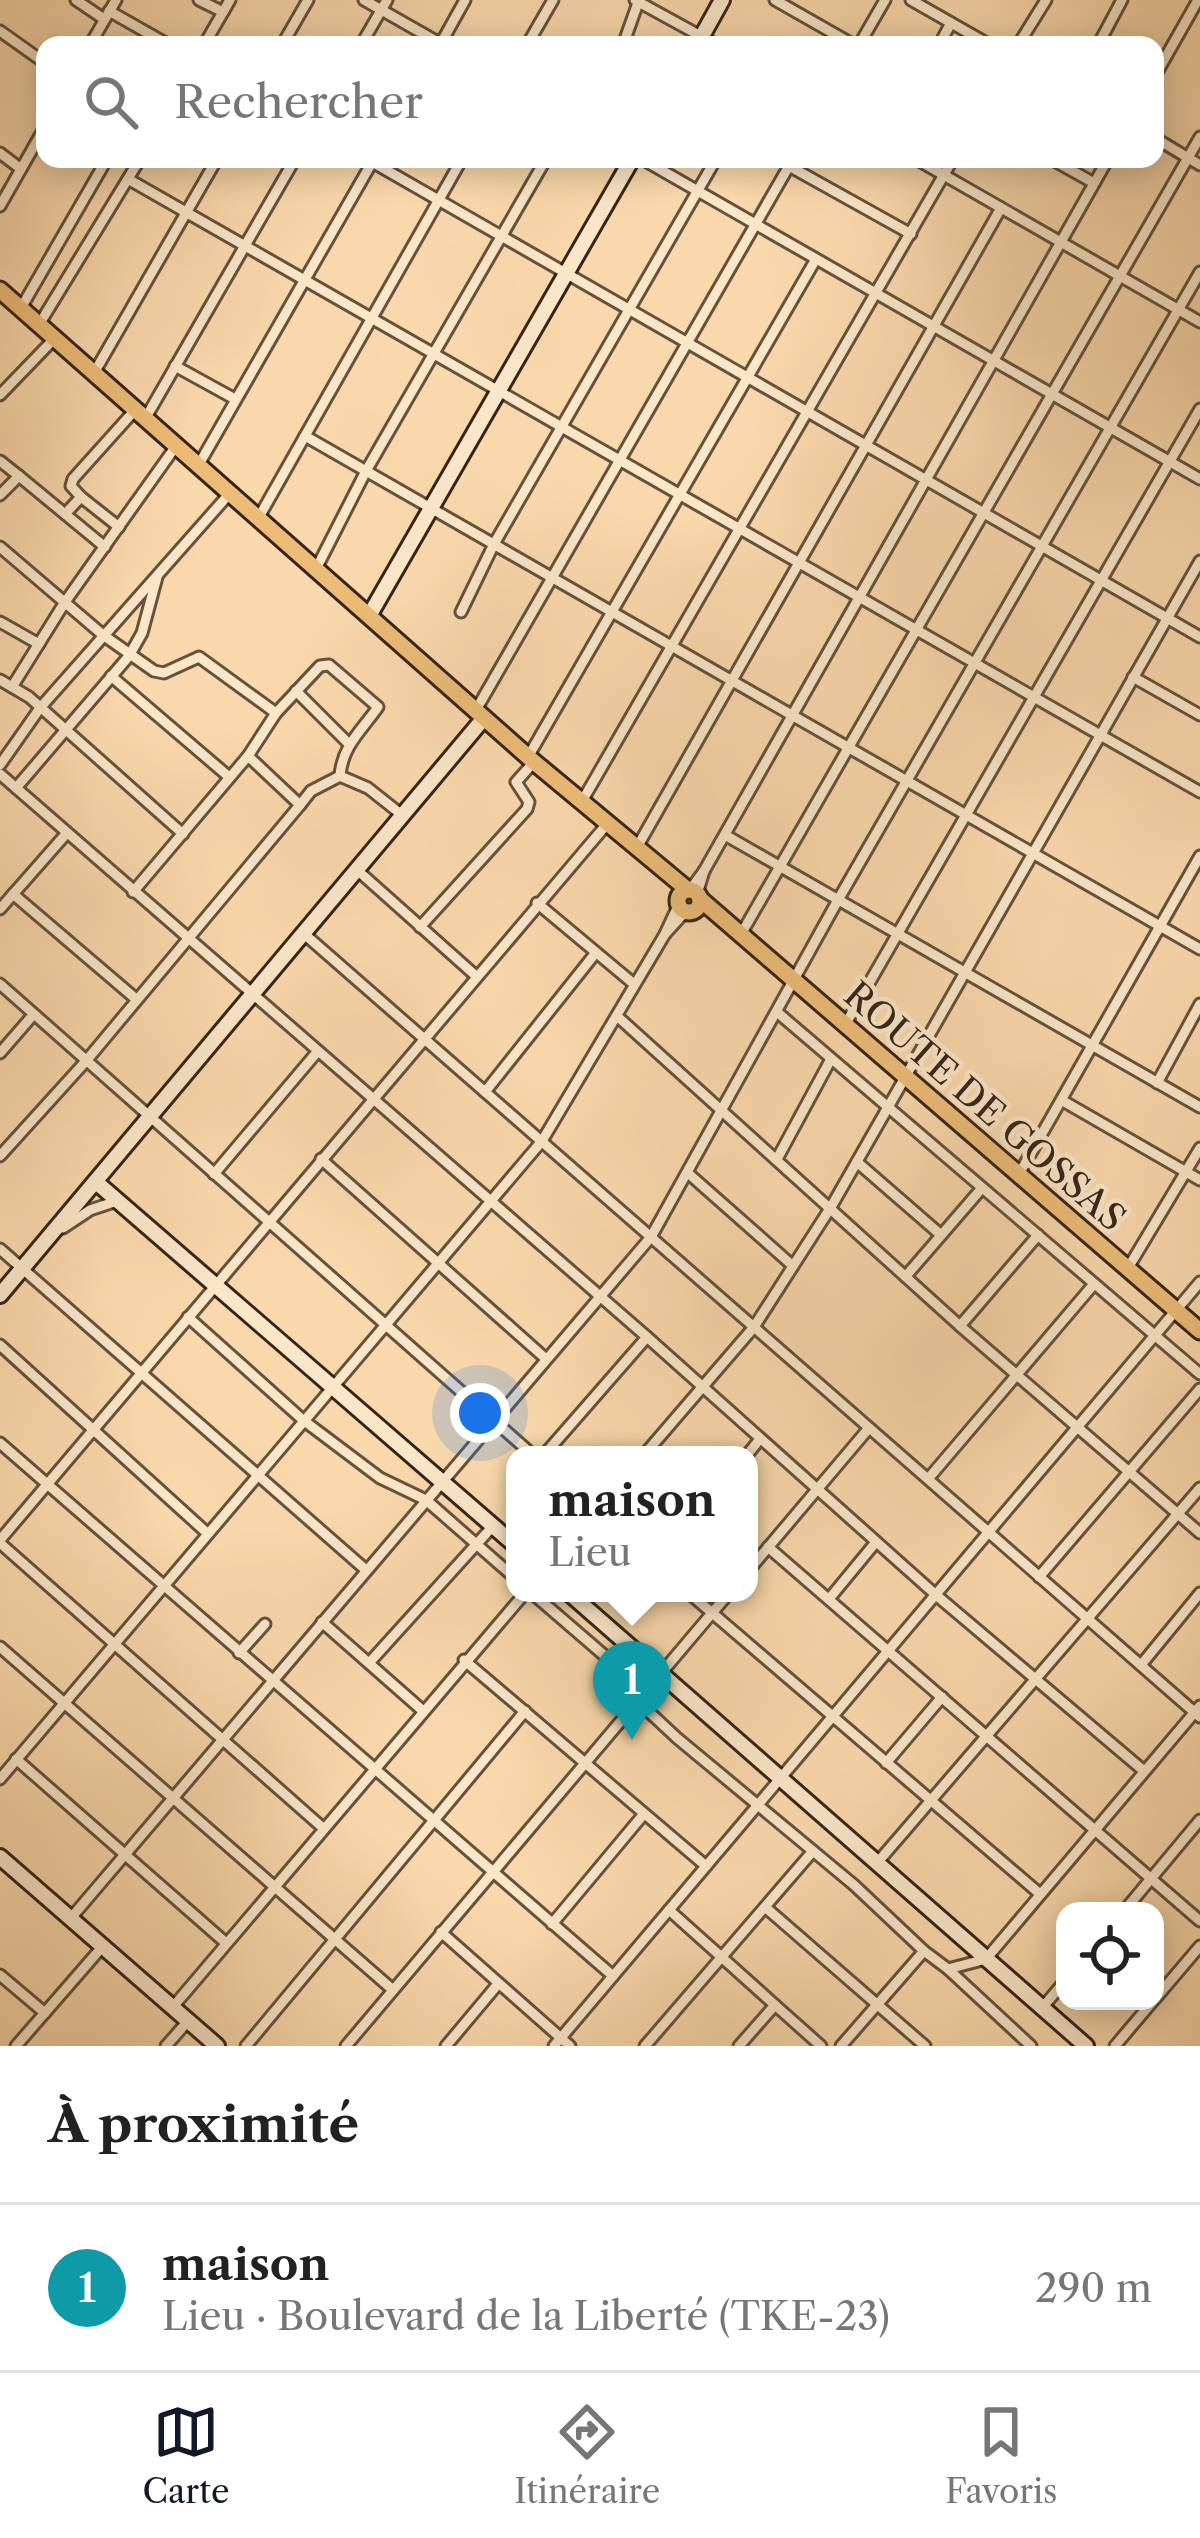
<!DOCTYPE html>
<html lang="fr">
<head>
<meta charset="utf-8">
<style>
	body { margin:0; font-family:"Libre Caslon Text",serif; background:#f6f6f6; color:#222 }
	.controls { position:absolute; right:36px; bottom:36px; display:grid; overflow:hidden; border-radius:24px; box-shadow:0 6px 30px #0003 }
	.controls button { width:108px; height:108px; display:grid; place-items:center; padding:0; border:0; border-bottom:3px solid #e0e0e0; background:#fff; color:#222; font:60px sans-serif }
	.you { position:absolute; left:480px; top:1413px; width:42px; height:42px; margin:-30px; border:9px solid #fff; border-radius:50%; background:#1a73e8; box-shadow:0 0 0 18px #1a73e833 }
	.badge { display:grid; place-items:center; width:78px; height:78px; border-radius:50%; background:#111827; color:#fff; font-size:39px; font-weight:700 }
	.pin { position:absolute; translate:-50% -99px; filter:drop-shadow(0 3px 6px #0008) }
	.pin::after { content:''; position:absolute; top:63px; width:42px; height:36px; background:inherit; clip-path:polygon(0 0,100% 0,50% 100%) }
	.popup { position:absolute; left:506px; top:1446px; width:252px; height:156px; box-sizing:border-box; display:grid; place-content:center; border-radius:24px; background:#fff; filter:drop-shadow(0 3px 9px #0005); font-size:39px; white-space:nowrap; color:#767676 }
	.popup b { font-size:45px; color:#222 }
	.popup::after { content:''; position:absolute; left:50%; top:100%; margin-left:-24px; border:24px solid transparent; border-top-color:#fff }
	.list { margin:0; padding:0; list-style:none }
	h2 { display:flex; justify-content:space-between; align-items:center; height:156px; margin:0; padding:0 48px; font-size:51px }
	h2 small { font-size:39px; font-weight:400; color:#767676 }
	.list li { display:grid; grid-template-columns:78px 1fr auto; gap:36px; align-items:center; box-sizing:border-box; height:168px; padding:0 48px; border-top:3px solid #e0e0e0 }
	.list b { display:block; font-size:45px; white-space:nowrap }
	.list p { margin:0; font-size:39px; white-space:nowrap; color:#767676 }
	.list em { font-size:39px; font-style:normal; color:#767676 }
	.icon { flex:none; width:66px; height:66px; fill:none; stroke:currentColor; stroke-width:2; stroke-linecap:round; stroke-linejoin:round }
	.map { position:relative; flex:none; width:1200px; height:2046px; overflow:hidden }
	.search { position:absolute; background:#fff; box-shadow:0 6px 30px #0003; left:36px; right:36px; top:36px; height:132px; display:flex; align-items:center; gap:30px; box-sizing:border-box; padding:0 42px; border-radius:24px; color:#767676; font-size:45px }
	.sheet { height:324px; background:#fff }
	nav { display:flex; justify-content:space-around; align-items:center; box-sizing:border-box; height:168px; border-top:3px solid #e0e0e0; background:#fff; font-size:33px; color:#767676 }
	nav a { display:grid; justify-items:center; gap:6px }
	nav .on { color:#111827 }
	.map>svg:first-child { display:block }
	.lines { fill:none; stroke-linecap:round; stroke-linejoin:round }
	.street-casing { stroke:#65513e; stroke-width:15 }
	.secondary-casing { stroke:#34241a; stroke-width:20 }
	.primary-casing { stroke:#34241a; stroke-width:21 }
	.street { stroke:#fbe6c8; stroke-width:9 }
	.secondary { stroke:#fbe6c8; stroke-width:14 }
	.primary { stroke:#ecbc76; stroke-width:15 }
	.labels { text-anchor:middle; stroke-width:9; stroke-linejoin:round; paint-order:stroke }
	.street-label { font-size:36px; fill:#34241a; stroke:#fbe6c8 }
</style>
</head>
<body>
<div class="map">
<svg width="1200" height="2046" viewBox="0 0 1200 2046">
	<rect width="100%" height="100%" fill="#f9d8ab"/>
	<filter id="stains"><feTurbulence type="fractalNoise" baseFrequency=".00167" numOctaves="4"/><feColorMatrix values="0 0 0 0 .2 0 0 0 0 .09 0 0 0 0 .02 0 0 0 .5 -.17"/></filter>
	<radialGradient id="worn" r=".72"><stop offset=".6" stop-color="#630" stop-opacity="0"/><stop offset="1" stop-color="#630" stop-opacity=".3"/></radialGradient>
	<g class="lines">
		<g class="street-casing">
			<g id="street">
				<path d="M76,0L104,19"/>
				<path d="M199,0L223,12"/>
				<path d="M364,0L443,45"/>
				<path d="M635,0L717,45"/>
				<path d="M775,0L854,45"/>
				<path d="M911,0L990,45"/>
				<path d="M109,11L169,45"/>
				<path d="M0,31L45,63"/>
				<path d="M90,45L116,0"/>
				<path d="M204,45L230,0"/>
				<path d="M282,45L308,0"/>
				<path d="M361,45L387,0"/>
				<path d="M440,45L465,0"/>
				<path d="M527,45L553,0"/>
				<path d="M623,45L639,0"/>
				<path d="M859,45L885,0"/>
				<path d="M939,45L951,23"/>
				<path d="M1018,45L1046,0"/>
				<path d="M1098,45L1122,0"/>
				<path d="M1155,76L1198,0"/>
				<path d="M1155,138L1200,165"/>
				<path d="M0,153L21,169"/>
				<path d="M367,159L1200,637"/>
				<path d="M642,159L1200,479"/>
				<path d="M916,159L1200,322"/>
				<path d="M1051,159L1094,183"/>
				<path d="M789,166L911,234"/>
				<path d="M128,179L1200,792"/>
				<path d="M0,206L45,127"/>
				<path d="M21,308L107,159"/>
				<path d="M40,323L140,159"/>
				<path d="M175,366L235,399"/>
				<path d="M94,373L217,159"/>
				<path d="M0,395L55,338"/>
				<path d="M145,419L295,159"/>
				<path d="M305,436L1200,949"/>
				<path d="M0,461L19,476L0,495"/>
				<path d="M198,466L374,159"/>
				<path d="M19,476L105,547"/>
				<path d="M81,497L119,527"/>
				<path d="M65,514L81,497L71,486L73,479L135,410"/>
				<path d="M259,517L462,159"/>
				<path d="M0,547L103,635L154,671L164,673L199,657L276,713L320,666L329,665L378,707C362,730 342,746 340,776"/>
				<path d="M316,569L366,471L546,159"/>
				<path d="M461,612L494,544L716,159"/>
				<path d="M0,622L39,644"/>
				<path d="M111,676L228,776"/>
				<path d="M1133,677L1200,715"/>
				<path d="M0,680L29,697L183,834"/>
				<path d="M12,687L65,602L176,446"/>
				<path d="M296,691L349,744"/>
				<path d="M476,710L793,159"/>
				<path d="M248,756L276,713"/>
				<path d="M528,757L816,259"/>
				<path d="M0,765L40,708L230,493"/>
				<path d="M0,774L647,1337L936,1595L1144,1771"/>
				<path d="M16,788L129,656L142,633L157,577"/>
				<path d="M581,803L953,159"/>
				<path d="M725,835L1200,1107"/>
				<path d="M636,849L1001,208"/>
				<path d="M356,869L476,976"/>
				<path d="M704,871L1108,159"/>
				<path d="M690,890L704,871L697,894"/>
				<path d="M133,892L248,756L300,805L311,791L340,776L368,788L402,815"/>
				<path d="M13,894L136,999"/>
				<path d="M537,903L634,984"/>
				<path d="M679,904L665,934L686,911"/>
				<path d="M0,909L66,834"/>
				<path d="M420,927L527,809L529,802L516,782L534,762"/>
				<path d="M302,932L1200,1717"/>
				<path d="M740,936L1200,137"/>
				<path d="M0,984L533,1455"/>
				<path d="M777,1012L1200,1374"/>
				<path d="M618,1017L960,1326L1200,1533"/>
				<path d="M845,1025L1200,409"/>
				<path d="M0,1053L33,1015"/>
				<path d="M1157,1083L1200,1004"/>
				<path d="M485,1092L594,955"/>
				<path d="M1063,1101L1200,1180"/>
				<path d="M0,1156L86,1061L300,805"/>
				<path d="M321,1159L545,1358"/>
				<path d="M777,1159L831,1059"/>
				<path d="M857,1162L941,1235"/>
				<path d="M214,1174L318,1051"/>
				<path d="M689,1174L793,1266"/>
				<path d="M1019,1174L1200,856"/>
				<path d="M63,1228L90,1210L117,1201"/>
				<path d="M0,1249L366,1570"/>
				<path d="M1128,1268L1200,1148"/>
				<path d="M906,1276L982,1188"/>
				<path d="M188,1317L303,1420L380,1478L426,1500L515,1578"/>
				<path d="M960,1326L1038,1235"/>
				<path d="M0,1345L207,1533"/>
				<path d="M0,1443L613,1976"/>
				<path d="M544,1455L647,1337"/>
				<path d="M644,1455L754,1327L831,1207L1200,561"/>
				<path d="M747,1455L760,1439"/>
				<path d="M928,1479L1094,1284"/>
				<path d="M0,1540L607,824"/>
				<path d="M0,1543L323,1828"/>
				<path d="M768,1547L1200,1921"/>
				<path d="M749,1570L869,1428"/>
				<path d="M1039,1577L1200,1389"/>
				<path d="M532,1593L627,1675L647,1710L677,1738L854,1885L924,1951"/>
				<path d="M689,1593L1040,1894"/>
				<path d="M829,1599L876,1542"/>
				<path d="M322,1622L422,1710"/>
				<path d="M0,1647L393,1990"/>
				<path d="M239,1653L265,1624"/>
				<path d="M464,1660L706,1866"/>
				<path d="M369,1663L493,1526"/>
				<path d="M1141,1665L1200,1593"/>
				<path d="M16,1759L226,1943"/>
				<path d="M886,1763L942,1697"/>
				<path d="M0,1779L542,1141L665,934"/>
				<path d="M877,1863L1200,1488"/>
				<path d="M765,1907L925,2046"/>
				<path d="M669,1910L775,2005L739,2046"/>
				<path d="M1124,1911L1200,1820"/>
				<path d="M71,1918L651,1237L838,900L1200,272"/>
				<path d="M552,1924L643,1815"/>
				<path d="M441,1932L570,2046"/>
				<path d="M948,1969L1031,2046"/>
				<path d="M0,1975L45,2013"/>
				<path d="M1155,1999L1200,1946"/>
				<path d="M775,2005L821,2046"/>
				<path d="M172,2008L525,1593"/>
				<path d="M1042,2008L1065,1981"/>
				<path d="M16,2046L103,1946"/>
				<path d="M166,2046L188,2021"/>
				<path d="M246,2046L525,1711"/>
				<path d="M346,2046L729,1593"/>
				<path d="M446,2046L498,1984"/>
				<path d="M554,2046L1200,1282"/>
				<path d="M645,2046L813,1851"/>
				<path d="M841,2046L924,1951L948,1969L986,1959L1200,1706"/>
				<path d="M1115,2046L1153,2001"/>
			</g>
		</g>
		<g class="secondary-casing">
			<g id="secondary">
				<path d="M697,45L722,0"/>
				<path d="M369,616L632,159"/>
				<path d="M96,1182L515,1545"/>
				<path d="M0,1295L484,718"/>
				<path d="M569,1593L1086,2046"/>
				<path d="M0,1857L217,2046"/>
			</g>
		</g>
		<g class="primary-casing">
			<g id="primary">
				<path d="M0,290L534,762L688,890"/>
				<circle cx="689" cy="901" r="11"/>
				<path d="M700,899L1200,1331"/>
			</g>
		</g>
		<use href="#street" class="street"/>
		<use href="#secondary" class="secondary"/>
		<use href="#primary" class="primary"/>
	</g>
	<g class="labels">
		<g class="street-label">
			<text transform="translate(985 1106) rotate(41)" y="13">ROUTE DE GOSSAS</text>
		</g>
	</g>
	<rect width="100%" height="100%" filter="url(#stains)"/>
	<rect width="100%" height="100%" fill="url(#worn)"/>
</svg>
<div class="controls">
<button><svg class="icon" aria-label="locate" viewBox="0 0 24 24"><circle cx="12" cy="12" r="6"/><path d="M12 2v4M12 18v4M2 12h4M18 12h4"/></svg></button>
</div>
<div class="you"></div>
<div class="pin badge" style="left:632px;top:1740px;background:#0f9aa8">1</div>
<div class="popup"><b>maison</b>Lieu</div>
<div class="search"><svg class="icon" aria-label="search" viewBox="0 0 24 24"><circle cx="10" cy="10" r="6"/><path d="M15 15l6 6"/></svg>Rechercher</div>
</div>
<section class="sheet">
<h2>À proximité<small></small></h2>
<ul class="list">
<li><span class="badge" style="background:#0f9aa8">1</span><div><b>maison</b><p>Lieu · Boulevard de la Liberté (TKE-23)</p></div><em>290 m</em></li>
</ul>
</section>
<nav>
<a class="on"><svg class="icon" aria-label="map" viewBox="0 0 24 24"><path d="M3 6l6-2 6 2 6-2v14l-6 2-6-2-6 2zM9 4v14M15 6v14"/></svg>Carte</a>
<a><svg class="icon" aria-label="directions" viewBox="0 0 24 24"><path d="M12 3l9 9-9 9-9-9zM9 14v-3h6M13 9l2 2-2 2"/></svg>Itinéraire</a>
<a><svg class="icon" aria-label="saved" viewBox="0 0 24 24"><path d="M7 4h10v16l-5-4-5 4z"/></svg>Favoris</a>
</nav>
</body>
</html>
